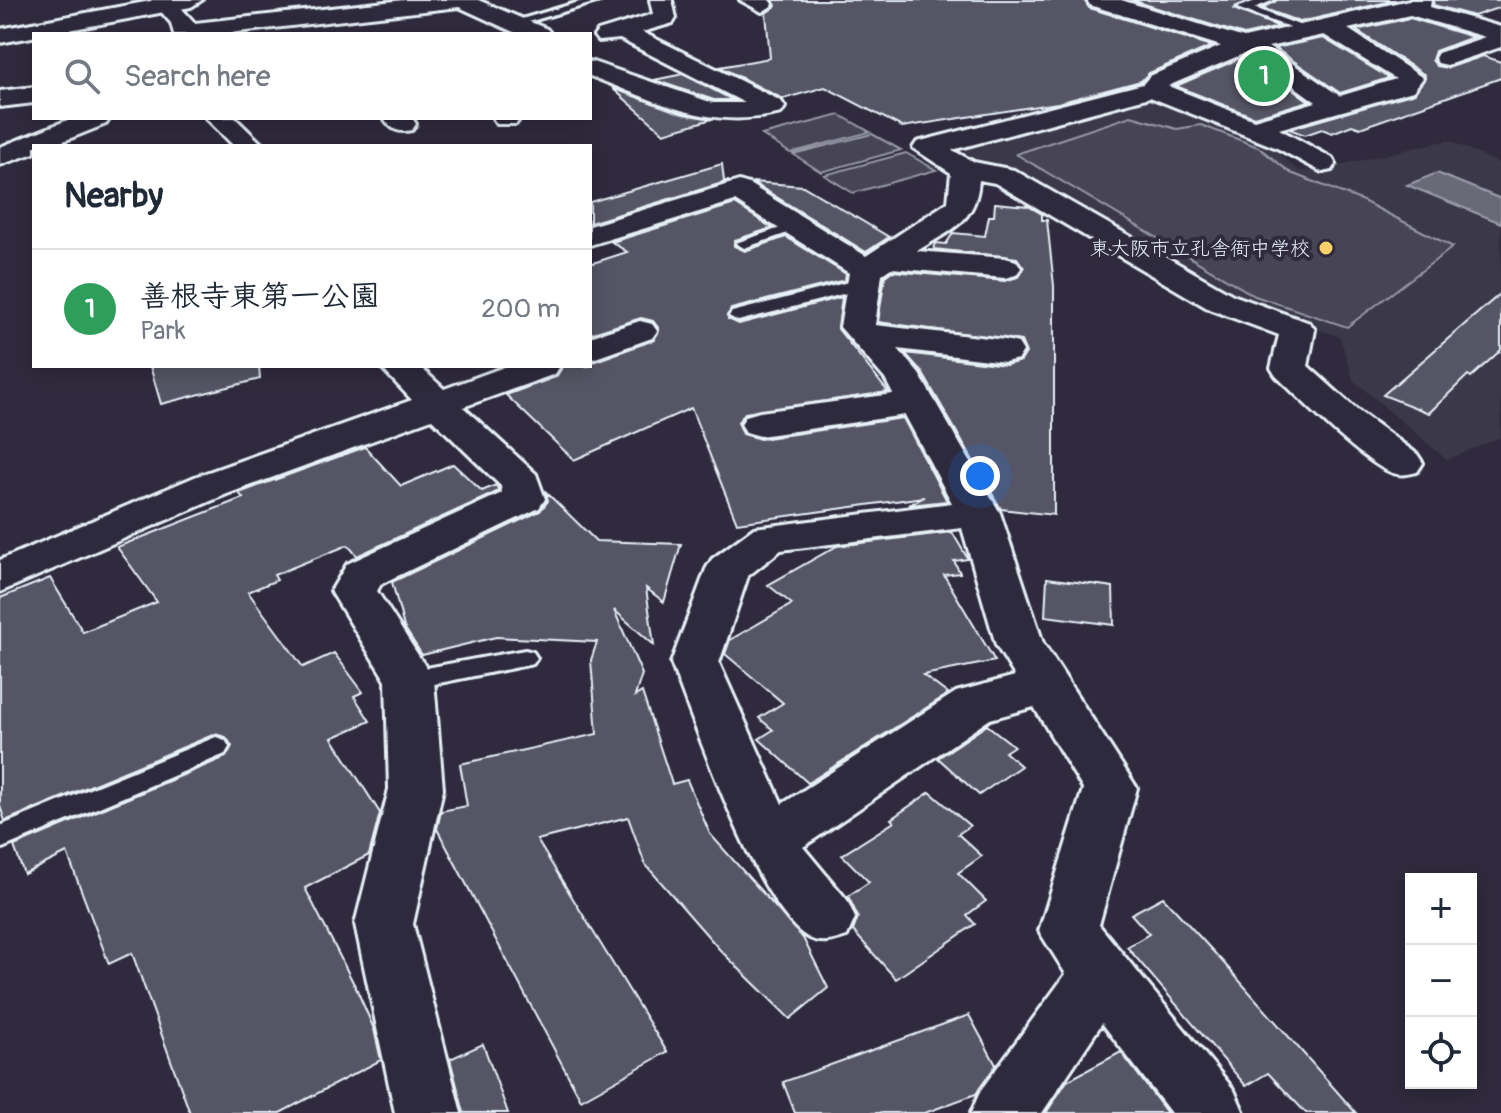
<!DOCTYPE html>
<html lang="en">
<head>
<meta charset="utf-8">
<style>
	body { margin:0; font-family:Pangolin,"Klee One",sans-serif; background:#f6f6f7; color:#1f2937 }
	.controls { position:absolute; right:24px; bottom:24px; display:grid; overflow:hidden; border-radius:0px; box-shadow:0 4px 20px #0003 }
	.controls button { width:72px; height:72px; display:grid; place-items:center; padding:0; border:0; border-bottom:2px solid #e0e1e3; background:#fff; color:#1f2937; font:40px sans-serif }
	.you { position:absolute; left:980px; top:476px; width:28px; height:28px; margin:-20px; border:6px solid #fff; border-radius:50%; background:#1a73e8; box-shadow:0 0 0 12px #1a73e833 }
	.badge { display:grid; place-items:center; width:52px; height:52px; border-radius:50%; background:#111827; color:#fff; font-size:26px; font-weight:700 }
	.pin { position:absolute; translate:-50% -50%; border:4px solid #fff; box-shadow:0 2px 8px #0006 }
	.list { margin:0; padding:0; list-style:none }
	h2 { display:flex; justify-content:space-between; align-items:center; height:104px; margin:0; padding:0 32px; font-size:34px }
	h2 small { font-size:26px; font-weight:400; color:#747a83 }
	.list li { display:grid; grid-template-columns:52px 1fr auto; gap:24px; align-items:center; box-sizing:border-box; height:120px; padding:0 32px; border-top:2px solid #e0e1e3 }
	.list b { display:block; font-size:30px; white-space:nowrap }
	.list p { margin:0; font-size:26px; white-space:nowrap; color:#747a83 }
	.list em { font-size:26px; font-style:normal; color:#747a83 }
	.icon { flex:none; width:44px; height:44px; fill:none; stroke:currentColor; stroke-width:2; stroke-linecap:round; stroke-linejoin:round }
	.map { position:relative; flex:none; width:1501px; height:1113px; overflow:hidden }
	.search { position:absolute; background:#fff; box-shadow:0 4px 20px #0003; left:32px; top:32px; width:560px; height:88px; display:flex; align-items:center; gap:20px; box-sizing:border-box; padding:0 28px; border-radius:0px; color:#747a83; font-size:30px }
	.panel { position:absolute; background:#fff; box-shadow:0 4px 20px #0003; left:32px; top:144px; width:560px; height:224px; border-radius:0px }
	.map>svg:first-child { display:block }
	.built { fill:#3b3749 }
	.green { fill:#464455; stroke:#979aa6; stroke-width:2 }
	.water { fill:#696978; stroke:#9c9fab; stroke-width:2 }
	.building { fill:#575565; stroke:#e8f1f8; stroke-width:2 }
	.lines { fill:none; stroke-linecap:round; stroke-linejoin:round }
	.lane-casing { stroke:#e8f1f8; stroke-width:6 }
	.street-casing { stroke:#e8f1f8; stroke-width:6 }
	.secondary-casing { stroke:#e8f1f8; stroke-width:6 }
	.lane { fill:#2f2a3d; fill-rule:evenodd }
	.street { fill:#2f2a3d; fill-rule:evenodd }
	.secondary { fill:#2f2a3d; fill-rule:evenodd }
	.poi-dot { fill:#ffd166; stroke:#2f2a3d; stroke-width:3 }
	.labels { text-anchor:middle; stroke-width:8; stroke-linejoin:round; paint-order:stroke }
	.far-poi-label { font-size:20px; fill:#e8f1f8; stroke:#2f2a3d; text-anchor:end }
</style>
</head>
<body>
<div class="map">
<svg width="1501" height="1113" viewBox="0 0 1501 1113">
	<rect width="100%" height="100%" fill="#2f2a3d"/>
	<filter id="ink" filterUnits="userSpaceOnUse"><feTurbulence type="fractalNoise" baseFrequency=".0125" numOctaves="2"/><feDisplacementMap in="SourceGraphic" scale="16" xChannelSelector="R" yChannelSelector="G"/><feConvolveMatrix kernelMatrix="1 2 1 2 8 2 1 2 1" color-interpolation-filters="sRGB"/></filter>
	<g filter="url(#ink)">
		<path class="built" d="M1148,99L1268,145L1298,170L1314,171L1448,140L1501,164V437L1447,460L1353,380L1340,337L1240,303L1063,193L996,171L958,148Z"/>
		<g class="green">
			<path d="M840,115L870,132L790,153L762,135Z"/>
			<path d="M1131,116L1177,129L1201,125L1258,147L1291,173L1363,201L1453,247L1347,327L1255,296L1016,154Z"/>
			<path d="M872,134L901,150L821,172L793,154Z"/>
			<path d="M906,153L936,170L853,193L824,175Z"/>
		</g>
		<path class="water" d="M1437,173L1501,199V223L1407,185Z"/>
		<g class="building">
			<path d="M773,0H1084L1089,8L1212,46L1149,73L1141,81L1058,103L902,127L825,87L783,99L720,67L770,58L766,13L776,6Z"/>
			<path d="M1131,0H1250L1234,9L1279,27L1244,35Z"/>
			<path d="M1277,0H1396L1300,22L1262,8Z"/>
			<path d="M1434,0H1501V7L1474,16L1433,5Z"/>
			<path d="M1410,18L1473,37L1435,51L1432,60L1437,66L1448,68L1483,56L1501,62V78L1360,128L1352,125L1332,133L1322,129L1305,135L1289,129L1415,93L1425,75L1356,30Z"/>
			<path d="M1323,38L1389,78L1340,93L1275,48Z"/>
			<path d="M1243,57L1256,62L1309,101L1254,117L1176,86Z"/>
			<path d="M683,74L733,100H714L654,80Z"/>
			<path d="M612,88L683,114L712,119L664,133Z"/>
			<path d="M722,164L724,181H729L590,223V202Z"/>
			<path d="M752,182L803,186L889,237L866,252Z"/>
			<path d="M995,203L1028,206L1042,214V220H1047L1054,286V515L1001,509L922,372L905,353L1006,365L1021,361L1026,353L1021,341L878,322L885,276L892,271L1005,281L1018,277L1024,268L1017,258L934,249L936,243L946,244L953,233L985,236L989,216H994Z"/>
			<path d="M735,204L772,228L735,240L734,246L745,251L786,237L846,274L845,280L731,309L728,319L739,324L842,297L838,329L888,392L745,413L738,422L743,434L760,439L903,418L947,501L909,505L924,497L737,523L691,408L574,460L506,395L556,377L563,366H590V363L654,340L659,329L653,321L641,318L590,334V264L627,252L612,242Z"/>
			<path d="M1501,293V350L1471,377L1468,375L1429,413L1383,395Z"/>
			<path d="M150,366H259L260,379L161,404Z"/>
			<path d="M365,447L401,486L453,464L482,491L496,485L499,491L357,556L348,545L274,575L277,580L248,592L303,667L334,653L363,692L354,696L370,721L332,738L380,813L369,855L305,888L357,990L374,1029L381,1060L280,1113H190L132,953L109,964L67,853L24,874L14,846L226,757L232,746L226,737L215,734L5,821L0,806V598L50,578L83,632L157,602L117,547L243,498L239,493Z"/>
			<path d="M546,492L596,541L681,544L664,602L646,588L654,645L614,610L642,674L635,696L642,692L672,784L687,780L710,834L803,938L828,988L790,1019L720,950L645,864L628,817L537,840L667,1052L581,1100L437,829L441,811L467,806L460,764L597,734L591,660L597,642L496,637L422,655L404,627L392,582L540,511L548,501Z"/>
			<path d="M952,532L968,559L954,561L960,573L944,575L995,661L923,675L948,694L808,783L759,739L773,730L759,718L783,703L725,654L730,640L792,604L768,585L837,546Z"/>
			<path d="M1047,578L1113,587L1114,625L1045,616Z"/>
			<path d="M987,725L1014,746L1005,752L1021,766L979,795L938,758Z"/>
			<path d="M930,792L970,826L958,834L982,856L958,873L986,901L967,915L975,924L896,979L853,931L858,917L848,896L869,882L842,855L894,822L891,819Z"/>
			<path d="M1163,897L1222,961L1356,1113H1306L1268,1073L1246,1086L1127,947L1149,934L1131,914Z"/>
			<path d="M969,1015L996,1065L976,1094L925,1113H795L783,1082Z"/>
			<path d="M483,1044L508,1113H464L450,1059Z"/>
			<path d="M1121,1052L1167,1113H1046L1067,1081Z"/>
		</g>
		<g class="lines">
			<g class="lane-casing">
				<g id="lane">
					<path d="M586,0H603L511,27L505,24Z"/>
					<path d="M1258,0H1274L1254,8L1312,30L1302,32L1237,8Z"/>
					<path d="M792,224L805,227L744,248L736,243Z"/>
					<path d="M864,278L872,283L870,287L738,321L729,316L732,312Z"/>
					<path d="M525,650L533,652L537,658L533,664L410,689L401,686L398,680L401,674L410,671Z"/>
					<path d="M216,737L225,740L229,747L225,754L0,849V826Z"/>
				</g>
			</g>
			<g class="street-casing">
				<g id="street">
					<path d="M156,0H202L191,7L0,43V29Z"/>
					<path d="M404,0H478L547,29L551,34H518L459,7L220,34H177L175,31L186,24Z"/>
					<path d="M650,0H672L676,18L673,23L642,32L781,101L785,107L781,113C708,131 657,101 590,76V61L713,103H745L620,39L598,41L594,36L598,31L653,14Z"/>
					<path d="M740,0H769L773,5L762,12Z"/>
					<path d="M1087,0H1121L1244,38L1409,0H1431L1430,7L1501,27V47L1447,65L1438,63L1435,58L1438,53L1485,37L1410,15L1348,29L1423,78L1413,91L1279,129L1332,158L1336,164L1332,170L1322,172L1277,148L1150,97L952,150L974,162L1014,170L1233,295L1310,323L1315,330L1308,366L1357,410L1417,454L1423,463L1417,472C1408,474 1402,476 1393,473C1363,463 1301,399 1276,376L1271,368L1279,335L1209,309L995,183L979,180C976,223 950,230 917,251L1005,258L1016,261L1021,268L1016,275L1005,278L891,268L882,274L875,325L1005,340L1018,343L1023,351L1018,359L1005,362L898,349L919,374L1000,513L1043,643L1137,788L1099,925L1234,1090L1244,1113H1171L1102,1023L1042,1113H971L981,1090L1066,974L1039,931L1083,789L1034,707L990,719L803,847L847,900L855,918L847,936C832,941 820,945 806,936C756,904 695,723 671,663L706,569L712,559L754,528L952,503L905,415L760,436L746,432L741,424L746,416L760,412L893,394L885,379L840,327L849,273L735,201L590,245V226L739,181L749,184L866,256L948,202L951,173L913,148L917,142L1143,84L1150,76L1221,46L1090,5ZM1324,35L1396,79L1340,96L1268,47ZM1243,54L1257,59L1316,102L1254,120L1168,86ZM962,528L996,645L1015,676L956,692L782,804L719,663L748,576L781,550Z"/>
					<path d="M34,87V103L0,107V91Z"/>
					<path d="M206,118H235L264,146H234Z"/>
					<path d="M384,118H412L416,124L412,130C398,133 392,130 384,118Z"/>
					<path d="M493,118H520L516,124H497Z"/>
					<path d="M640,321L652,324L657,331L652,338L590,360V337Z"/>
					<path d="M380,366H419L444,389L507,366H560L555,374L463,407L536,474L545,499L539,508L381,584L377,591L434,680L443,789L413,924L461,1113H395L355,924L389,789L386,681L331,591L347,564L502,493L501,486L432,419L227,494L0,592V560L197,476L412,400Z"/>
				</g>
			</g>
			<g class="secondary-casing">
				<g id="secondary">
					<path d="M151,0H174L193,21L198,34H174L171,23Z"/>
					<path d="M73,118H110L106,124L51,146H34V153L0,165V147Z"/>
				</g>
			</g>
			<use href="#lane" class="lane"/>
			<use href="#street" class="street"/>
			<use href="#secondary" class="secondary"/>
		</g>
	</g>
	<circle class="poi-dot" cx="1326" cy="248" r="8"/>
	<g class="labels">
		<g class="far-poi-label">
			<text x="1310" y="255">東大阪市立孔舎衙中学校</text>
		</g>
	</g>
</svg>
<div class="controls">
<button>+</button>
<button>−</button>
<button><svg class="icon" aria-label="locate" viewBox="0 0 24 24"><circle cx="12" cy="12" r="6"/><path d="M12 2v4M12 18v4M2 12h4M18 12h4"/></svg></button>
</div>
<div class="you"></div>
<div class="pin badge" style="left:1264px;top:76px;background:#2e9e5b">1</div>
<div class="search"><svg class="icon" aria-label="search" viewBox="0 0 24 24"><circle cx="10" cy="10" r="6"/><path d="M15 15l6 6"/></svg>Search here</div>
<section class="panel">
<h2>Nearby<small></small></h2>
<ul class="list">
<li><span class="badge" style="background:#2e9e5b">1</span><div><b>善根寺東第一公園</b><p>Park</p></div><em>200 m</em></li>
</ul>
</section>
</div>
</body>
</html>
